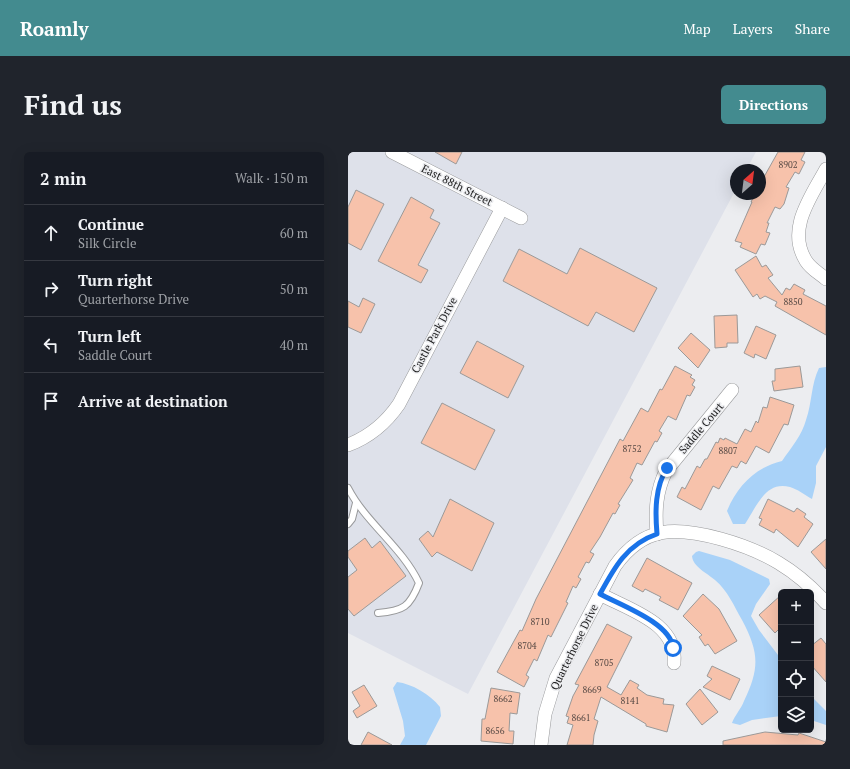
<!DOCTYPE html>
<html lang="en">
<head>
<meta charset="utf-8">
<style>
	body { margin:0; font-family:"PT Serif",serif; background:#20242c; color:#f1f3f6 }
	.controls { position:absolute; right:12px; bottom:12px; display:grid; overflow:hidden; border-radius:6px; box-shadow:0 4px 16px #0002 }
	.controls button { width:36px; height:36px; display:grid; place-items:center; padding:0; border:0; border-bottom:1px solid #363941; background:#171b24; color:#f1f3f6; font:20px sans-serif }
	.compass { position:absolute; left:382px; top:12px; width:36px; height:36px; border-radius:50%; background:#171b24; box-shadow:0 4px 16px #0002; rotate:28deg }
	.stop { position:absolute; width:12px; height:12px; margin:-9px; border:3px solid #1a73e8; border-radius:50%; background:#fff }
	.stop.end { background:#1a73e8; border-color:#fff; box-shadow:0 1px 4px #0008 }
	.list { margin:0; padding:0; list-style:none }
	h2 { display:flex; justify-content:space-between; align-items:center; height:52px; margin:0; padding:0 16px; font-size:17px }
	h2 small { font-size:13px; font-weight:400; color:#9ea1a6 }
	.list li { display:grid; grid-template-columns:26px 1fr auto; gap:12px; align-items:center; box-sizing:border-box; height:56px; padding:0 16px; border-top:1px solid #363941 }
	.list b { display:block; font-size:15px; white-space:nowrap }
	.list p { margin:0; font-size:13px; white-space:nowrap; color:#9ea1a6 }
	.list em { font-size:13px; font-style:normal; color:#9ea1a6 }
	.icon { flex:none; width:22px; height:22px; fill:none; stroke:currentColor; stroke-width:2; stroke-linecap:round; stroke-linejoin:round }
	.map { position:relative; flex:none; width:478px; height:593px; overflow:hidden; border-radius:6px }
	header { display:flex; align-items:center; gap:24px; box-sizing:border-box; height:56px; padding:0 20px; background:#438b8f; color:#fff }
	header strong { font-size:19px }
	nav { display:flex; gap:22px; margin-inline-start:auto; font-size:14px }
	.intro { display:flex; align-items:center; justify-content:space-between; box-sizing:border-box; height:96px; padding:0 24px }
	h1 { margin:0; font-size:28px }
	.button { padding:10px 18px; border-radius:6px; background:#438b8f; color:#fff; font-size:14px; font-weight:700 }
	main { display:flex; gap:24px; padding:0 24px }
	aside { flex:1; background:#171b24; border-radius:6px; box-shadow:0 4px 16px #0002 }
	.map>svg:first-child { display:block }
	.built { fill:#dee1ea }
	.water { fill:#a9d2f8 }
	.building { fill:#f7c2ab; stroke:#9b9998 }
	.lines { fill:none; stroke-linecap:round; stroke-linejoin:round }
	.service-casing { stroke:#999a9c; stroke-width:8 }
	.minor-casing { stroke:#999a9c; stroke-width:14 }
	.service { stroke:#fff; stroke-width:6 }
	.minor { stroke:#fff; stroke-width:13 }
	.route { stroke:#1a73e8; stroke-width:5 }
	.labels { text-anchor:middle; stroke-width:3; stroke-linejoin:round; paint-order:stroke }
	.number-label { font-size:9px; fill:#564944 }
	.street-label { font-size:11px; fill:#212122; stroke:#ecedf0 }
</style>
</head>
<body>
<header>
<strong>Roamly</strong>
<nav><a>Map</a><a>Layers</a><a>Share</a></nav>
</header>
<div class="intro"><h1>Find us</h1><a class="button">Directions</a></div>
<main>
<aside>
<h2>2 min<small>Walk · 150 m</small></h2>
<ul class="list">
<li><svg class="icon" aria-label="ahead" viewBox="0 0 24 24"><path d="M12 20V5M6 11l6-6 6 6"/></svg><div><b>Continue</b><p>Silk Circle</p></div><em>60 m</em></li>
<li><svg class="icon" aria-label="right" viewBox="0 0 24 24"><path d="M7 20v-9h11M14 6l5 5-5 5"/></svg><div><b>Turn right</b><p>Quarterhorse Drive</p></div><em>50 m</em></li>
<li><svg class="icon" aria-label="left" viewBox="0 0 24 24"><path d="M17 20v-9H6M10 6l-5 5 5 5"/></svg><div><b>Turn left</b><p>Saddle Court</p></div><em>40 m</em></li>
<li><svg class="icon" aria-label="arrive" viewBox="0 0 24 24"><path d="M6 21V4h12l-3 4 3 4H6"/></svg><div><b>Arrive at destination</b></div></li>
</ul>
</aside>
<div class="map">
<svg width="478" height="593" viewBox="0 0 478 593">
	<rect width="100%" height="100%" fill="#ecedf0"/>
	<path class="built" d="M0,0H408L398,18H388V37L120,542L0,481Z"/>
	<g class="water">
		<path d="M478,215V295L468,314V331L464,347C457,343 449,337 442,335C417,328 408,356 397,372H385L379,359C389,334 408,315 434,309C443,296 454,283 458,268C464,251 463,232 471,216Z"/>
		<path d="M351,399L382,408L421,427L422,432L408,452L403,464L411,478L433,507V564L404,568L392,573L384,571C387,563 393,557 396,549C412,516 411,500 394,468C386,454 380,439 367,428C359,421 345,415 344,404L348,400Z"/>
		<path d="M49,530C64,532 82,542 92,555L93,564L78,593H52L57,584L55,569L45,536Z"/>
		<path d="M463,544L478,559V573L463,568Z"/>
	</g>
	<g class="building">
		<path d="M87,0H114L108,12Z"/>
		<path d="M430,0H457L453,8L457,10L451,22L447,20L438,35L441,36L436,52L432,57L427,55L419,71H421L418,80L422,81L417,93L413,92L408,102L392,95L394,91L387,89L404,50H403L407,42H412V32Z"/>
		<path d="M8,38L36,52L13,98L0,91V55Z"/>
		<path d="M63,45L86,58L82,66L92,71L70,113L80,118L73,131L30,109Z"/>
		<path d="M232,96L309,136L286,180L248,160L240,174L155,129L171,97L219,122Z"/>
		<path d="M408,104L414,115L418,113L425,123L420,126L434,143L438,136L442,138L446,132L457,138L455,142L478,154V183L427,154L429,150L417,144L412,147L409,142L405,145L387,118Z"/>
		<path d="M15,146L27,152L13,181L0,175V149L11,155Z"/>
		<path d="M389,163L390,191H379V195L367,196L366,164Z"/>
		<path d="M408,174L428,183L418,207L407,202L406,206L396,201Z"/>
		<path d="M343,181L362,198L350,216L330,196Z"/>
		<path d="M129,189L176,214L160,246L112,221Z"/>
		<path d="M327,214L344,223L342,225L347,228L344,233L347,235L342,244L339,243L328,268L320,264L311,279L314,281L309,290L307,289L294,313L289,311L282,326L285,328L270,352L272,353L267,362L265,361L252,385L242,400L246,402L241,411L238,410L230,425L233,427L228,436L225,434L218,450L220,451L203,485L200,483L189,509L186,507L178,523L181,525L176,535L149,520L172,478L174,479L188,447L272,287L275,289L293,256L300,260L312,237L314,238Z"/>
		<path d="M452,214L455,235L426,239L424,229H427V217Z"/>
		<path d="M422,245L446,253L440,273L436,272L421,301L408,294L398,312L393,309L389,316L384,314L371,337L365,334L353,358L329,345L334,335L337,337L349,314L352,316L357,307H359L368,290L370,291L372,286L376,288L377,286L389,292L397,277L403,280L408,269L410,271L415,255L419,256Z"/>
		<path d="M94,251L147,278L127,318L73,291Z"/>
		<path d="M102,347L146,371L124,419L89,400L84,405L71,387L80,379L85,385Z"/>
		<path d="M420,347L446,360L449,356L458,362L456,365L465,372L450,395L428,377L426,381L411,373L414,367L411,366Z"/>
		<path d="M17,386L24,396L32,389L58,424L6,464L0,457V425L9,418L0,405V399Z"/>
		<path d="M478,387V417L463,400Z"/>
		<path d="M299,406L344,431L330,458L311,448L313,445L297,437L295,440L284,434Z"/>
		<path d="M355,442L371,457L389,489L367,502L360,492L357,494L351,485L354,483L335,464Z"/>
		<path d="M433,443V475L427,481L411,463Z"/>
		<path d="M259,472L284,485L259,535L273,543L282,528L291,533L289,536L299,543L316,547L315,552L326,553L319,580L298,574V572L253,545L246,567L250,569L246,583L245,593H219L225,573L219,571L221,565L218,564L225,544L231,533L227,532Z"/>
		<path d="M473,486L478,492V530L463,513V494Z"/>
		<path d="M364,514L392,527L382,548L355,535L364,527L359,524Z"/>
		<path d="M16,533L29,554L9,566L5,559L12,554L4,540Z"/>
		<path d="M143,536L172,541L169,562L162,561L161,579H166L165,592L133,589L134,567H137Z"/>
		<path d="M352,537L370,560L354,573L338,552Z"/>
		<path d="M20,580L44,593H13Z"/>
		<path d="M417,580L450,583L451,581L478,590V593H375V589Z"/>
	</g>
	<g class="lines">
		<g class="service-casing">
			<g id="service">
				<path d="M0,336C18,371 54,395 71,431C62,455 55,459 30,461"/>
				<path d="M0,372L4,367L8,351"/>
			</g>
		</g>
		<g class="minor-casing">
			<g id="minor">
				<path d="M44,0L173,66"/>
				<path d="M478,17C463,45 438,77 458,109C463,117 471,121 478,127"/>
				<path d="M0,293C21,285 38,271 51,252L154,56"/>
				<path d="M309,382C307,359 308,339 318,319L384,238"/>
				<path d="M252,442C281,458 330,471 326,511"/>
				<path d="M193,593L197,562L208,526L267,414C296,373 328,375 373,387C416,399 448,417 478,451"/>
			</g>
		</g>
		<use href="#service" class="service"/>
		<use href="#minor" class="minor"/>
	</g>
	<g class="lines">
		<path class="route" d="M319,316C307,335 307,359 309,382C279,392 266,416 252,442C272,453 323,471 325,496"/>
	</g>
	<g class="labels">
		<g class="number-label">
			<text x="440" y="16">8902</text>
			<text x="445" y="153">8850</text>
			<text x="284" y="300">8752</text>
			<text x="380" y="302">8807</text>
			<text x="192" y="473">8710</text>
			<text x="179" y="497">8704</text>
			<text x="256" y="514">8705</text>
			<text x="244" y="541">8669</text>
			<text x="155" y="550">8662</text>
			<text x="282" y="552">8141</text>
			<text x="233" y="569">8661</text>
			<text x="147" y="582">8656</text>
		</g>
		<g class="street-label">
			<text transform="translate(109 33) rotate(27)" y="4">East 88th Street</text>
			<text transform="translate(86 183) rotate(-62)" y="4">Castle Park Drive</text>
			<text transform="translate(353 276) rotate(-50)" y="4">Saddle Court</text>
			<text transform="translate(226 495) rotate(-64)" y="4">Quarterhorse Drive</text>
		</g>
	</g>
</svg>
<div class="controls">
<button>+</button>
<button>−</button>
<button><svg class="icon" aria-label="locate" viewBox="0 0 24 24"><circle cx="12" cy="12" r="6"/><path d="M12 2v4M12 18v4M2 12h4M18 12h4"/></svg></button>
<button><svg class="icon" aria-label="layers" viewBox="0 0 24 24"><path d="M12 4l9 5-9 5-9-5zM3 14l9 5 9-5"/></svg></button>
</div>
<svg class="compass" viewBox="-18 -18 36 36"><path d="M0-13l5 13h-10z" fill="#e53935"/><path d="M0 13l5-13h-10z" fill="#9ea1a6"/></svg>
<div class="stop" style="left:325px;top:496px"></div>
<div class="stop end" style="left:319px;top:316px"></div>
</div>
</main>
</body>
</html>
